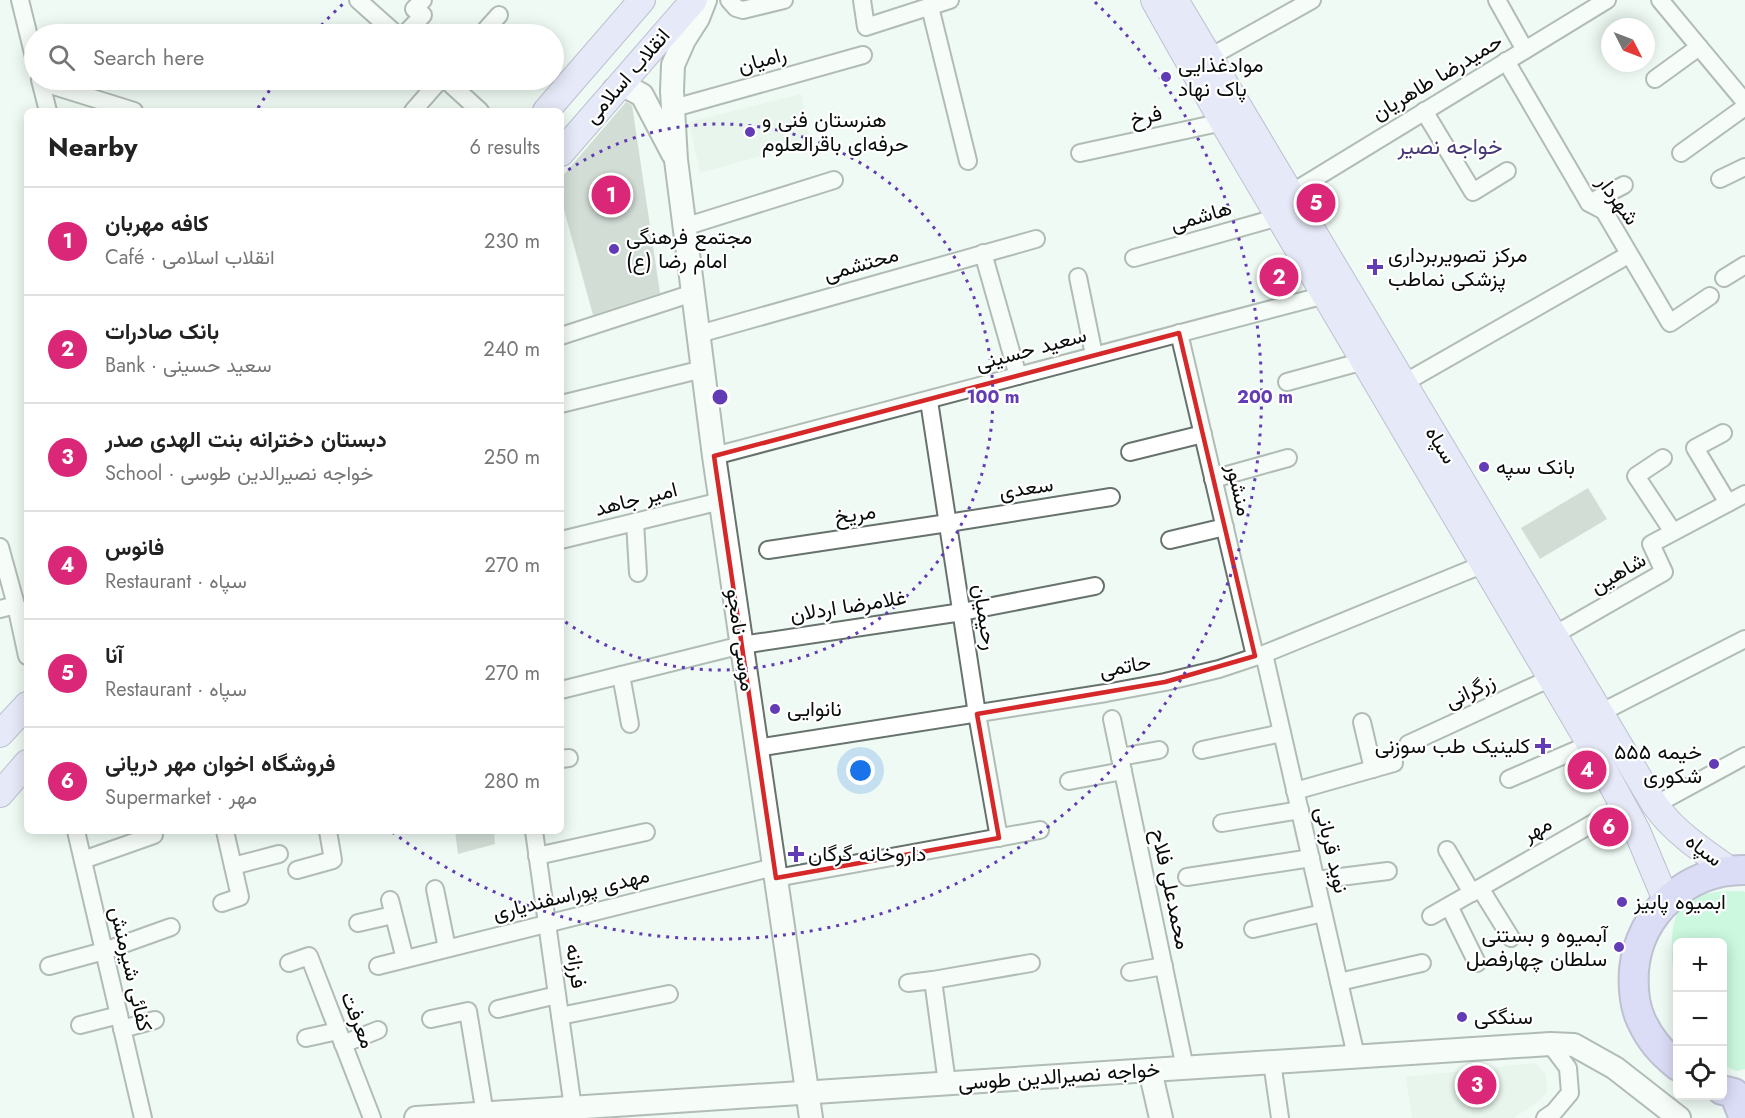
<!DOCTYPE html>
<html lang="en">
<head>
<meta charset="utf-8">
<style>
	body { margin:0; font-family:Jost,Vazirmatn,sans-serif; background:#f6f6f6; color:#222 }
	.controls { position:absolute; right:18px; bottom:18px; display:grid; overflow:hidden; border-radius:9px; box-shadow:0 3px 15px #0003 }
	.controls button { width:54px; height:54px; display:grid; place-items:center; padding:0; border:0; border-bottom:2px solid #e0e0e0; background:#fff; color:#222; font:30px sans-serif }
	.compass { position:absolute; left:1601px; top:18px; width:54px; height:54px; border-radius:50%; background:#fff; box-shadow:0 3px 15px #0003; rotate:132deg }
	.you { position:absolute; left:861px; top:771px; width:21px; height:21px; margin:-15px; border:4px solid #fff; border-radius:50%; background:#1a73e8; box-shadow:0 0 0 9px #1a73e833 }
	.badge { display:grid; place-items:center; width:39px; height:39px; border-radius:50%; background:#db2777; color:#fff; font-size:20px; font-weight:700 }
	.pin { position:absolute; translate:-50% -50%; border:3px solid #fff; box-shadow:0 2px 6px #0006 }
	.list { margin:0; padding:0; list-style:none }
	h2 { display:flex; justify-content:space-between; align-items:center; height:78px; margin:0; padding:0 24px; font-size:26px }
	h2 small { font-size:20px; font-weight:400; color:#767676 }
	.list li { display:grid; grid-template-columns:39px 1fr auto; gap:18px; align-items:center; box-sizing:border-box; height:108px; padding:0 24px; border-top:2px solid #e0e0e0 }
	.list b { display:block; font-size:22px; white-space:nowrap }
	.list p { margin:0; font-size:20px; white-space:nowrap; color:#767676 }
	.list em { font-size:20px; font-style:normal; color:#767676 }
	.icon { flex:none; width:33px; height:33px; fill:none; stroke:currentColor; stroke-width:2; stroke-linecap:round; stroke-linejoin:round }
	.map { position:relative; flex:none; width:1745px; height:1118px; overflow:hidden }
	.search { position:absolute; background:#fff; box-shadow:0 3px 15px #0003; left:24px; top:24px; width:540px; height:66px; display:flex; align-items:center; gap:15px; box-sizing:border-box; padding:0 21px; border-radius:33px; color:#767676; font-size:22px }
	.panel { position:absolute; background:#fff; box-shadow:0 3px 15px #0003; left:24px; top:108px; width:540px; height:726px; border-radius:9px }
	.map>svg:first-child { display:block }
	.built { fill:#ddf0e5 }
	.green { fill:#9ff6c6 }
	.building { fill:#afbbb4 }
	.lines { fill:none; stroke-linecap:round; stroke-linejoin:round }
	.street-casing { stroke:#67726c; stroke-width:20 }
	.secondary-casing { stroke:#67726c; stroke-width:26 }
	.primary-casing { stroke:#827ca7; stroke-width:28 }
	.highway-casing { stroke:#827ca7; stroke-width:32 }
	.street { stroke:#fff; stroke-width:16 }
	.secondary { stroke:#fff; stroke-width:22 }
	.primary { stroke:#dcd5fd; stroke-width:26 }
	.highway { stroke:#c4b9fb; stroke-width:28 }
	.marked { fill:none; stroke:#d62828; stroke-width:4.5; stroke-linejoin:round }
	.ring { fill:none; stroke:#613cb5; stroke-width:3; stroke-dasharray:3 6 }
	.poi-dot { fill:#613cb5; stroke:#fff; stroke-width:2 }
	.labels { text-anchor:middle; stroke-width:4.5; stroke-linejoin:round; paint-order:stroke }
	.street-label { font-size:21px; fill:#080c0a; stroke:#fff }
	.poi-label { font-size:21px; fill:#080c0a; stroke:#fff; text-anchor:start }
	.neighbourhood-label { font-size:22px; fill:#463874; stroke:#fff }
	.centre { fill:#613cb5; stroke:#fff; stroke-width:3 }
	.ring-label { font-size:18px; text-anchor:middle; font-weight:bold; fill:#613cb5; stroke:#fff; stroke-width:4.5; stroke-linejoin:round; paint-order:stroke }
</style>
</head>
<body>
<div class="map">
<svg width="1745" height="1118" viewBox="0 0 1745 1118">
	<rect width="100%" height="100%" fill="#eefaf3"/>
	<g class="built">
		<path d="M801,94L810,142L700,173L689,122Z"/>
		<path d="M1535,1063L1546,1074L1547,1092L1540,1100L1514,1118H1412L1406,1077Z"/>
	</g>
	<path class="green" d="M1741,891L1745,892V1069L1736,1071L1723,1065L1722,942H1678L1677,995C1672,971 1665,918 1686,901C1697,892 1727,891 1741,891Z"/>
	<g class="building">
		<path d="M626,102L632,105L660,293L593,315L561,199V178Z"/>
		<path d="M1588,488L1607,519L1540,559L1521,528Z"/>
		<path d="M455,831H494L495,844L458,854Z"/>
	</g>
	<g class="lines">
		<g class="street-casing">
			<g id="street">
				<path d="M20,0L34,57"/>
				<path d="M358,0L396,34"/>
				<path d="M729,0L736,8L743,10L784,0"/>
				<path d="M862,0L866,27L950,0"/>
				<path d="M1497,0L1525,50"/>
				<path d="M1660,0L1745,102"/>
				<path d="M930,7L968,161"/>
				<path d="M405,34L423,15L414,9L423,0"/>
				<path d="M482,34L499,15"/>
				<path d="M1210,57L1312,0"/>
				<path d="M1506,61L1589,203L1604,211L1670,323L1710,296"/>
				<path d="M1655,79L1699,47"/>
				<path d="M40,80L48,111"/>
				<path d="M446,80L480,111"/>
				<path d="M41,82L134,111"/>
				<path d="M674,108L863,55"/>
				<path d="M413,111L440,80"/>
				<path d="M1424,111L1473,192L1507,171"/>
				<path d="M1080,153L1223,122"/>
				<path d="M1681,153L1745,107"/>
				<path d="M1720,179L1745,167"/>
				<path d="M1291,193L1607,0"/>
				<path d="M1589,203L1624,185"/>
				<path d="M684,227L834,180"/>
				<path d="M983,253L1018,376"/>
				<path d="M1134,258L1279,217"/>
				<path d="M1078,277L1094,355"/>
				<path d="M1724,278L1745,265"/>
				<path d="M1179,333L1255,656"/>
				<path d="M699,334L1036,239"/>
				<path d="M561,336L693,293"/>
				<path d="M1287,382L1364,361"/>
				<path d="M1404,383L1628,255"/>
				<path d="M929,401L977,714L999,838"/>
				<path d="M561,404L703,369"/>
				<path d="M1723,433L1695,448L1728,503"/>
				<path d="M1130,452L1203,434"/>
				<path d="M714,456C918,404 1121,348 1325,295"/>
				<path d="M1663,458L1636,476L1673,532"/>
				<path d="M1213,479L1288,458"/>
				<path d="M635,522L638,573"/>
				<path d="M561,540L721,501"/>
				<path d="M1170,540L1225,527"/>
				<path d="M0,547L16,605L27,656"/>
				<path d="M768,550L948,523L1111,497"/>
				<path d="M0,609L16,605"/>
				<path d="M1554,635L1664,572L1651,544L1745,494"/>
				<path d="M1264,654L1356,1056"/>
				<path d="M621,675L630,724"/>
				<path d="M561,690L742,645L962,612L1095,586"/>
				<path d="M1600,713L1745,639"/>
				<path d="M1112,719L1185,1068"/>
				<path d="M1362,722L1373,769"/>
				<path d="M1408,744L1551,678"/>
				<path d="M757,748L1106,693L1165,682L1219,669L1264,654L1484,564"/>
				<path d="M1202,750L1282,733"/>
				<path d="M1120,757L1159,750"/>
				<path d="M561,759L569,758"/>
				<path d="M1509,779L1590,744"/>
				<path d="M1069,781L1123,771"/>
				<path d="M1295,791L1394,763"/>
				<path d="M1655,805L1745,756"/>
				<path d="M1222,823L1300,810"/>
				<path d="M76,831L143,1118"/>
				<path d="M534,831L573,1108"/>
				<path d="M1447,850L1472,893"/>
				<path d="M537,856L646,832"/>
				<path d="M83,860L154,835"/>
				<path d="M233,866L279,854"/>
				<path d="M297,870L333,860L328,831"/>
				<path d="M1187,877L1311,858"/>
				<path d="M776,878L1040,830"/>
				<path d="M1316,880L1388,871"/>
				<path d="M1480,888L1511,938"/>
				<path d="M435,889L447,948"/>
				<path d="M390,900L405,959"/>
				<path d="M222,903L240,897L225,831"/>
				<path d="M1449,906L1477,963"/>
				<path d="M1431,916L1625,805"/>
				<path d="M358,923L393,915"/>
				<path d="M1253,929L1323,913"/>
				<path d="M289,963L309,956L372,1118"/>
				<path d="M49,966L104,951L171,927"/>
				<path d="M378,966L774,867"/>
				<path d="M1130,972L1164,966"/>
				<path d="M933,980L1031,963"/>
				<path d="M1339,982L1422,963"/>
				<path d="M908,983L933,980L947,1083"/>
				<path d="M498,1009L557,995"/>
				<path d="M560,1016L669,994"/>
				<path d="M431,1019L468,1011L483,1102"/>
				<path d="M80,1025L119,1015"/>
				<path d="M122,1029L155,1020"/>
				<path d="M306,1038L338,1031"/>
				<path d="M343,1044L378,1030"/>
				<path d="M1272,1062L1280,1118"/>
				<path d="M1545,1118L1554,1112L1570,1093L1568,1068L1550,1044"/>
			</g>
		</g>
		<g class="secondary-casing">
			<g id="secondary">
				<path d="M705,0L698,18L684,40L673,65L672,91L676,160L714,456L811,1118"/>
				<path d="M614,90L627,87L642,95L673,154"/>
				<path d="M1150,1070L1161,1118"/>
				<path d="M416,1118L1550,1044L1574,1045L1615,1068L1679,1118"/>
			</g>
		</g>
		<g class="primary-casing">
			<g id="primary">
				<path d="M1154,0L1223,122L1587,739L1637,831L1666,900"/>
				<path d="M1175,0L1655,805C1674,832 1703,851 1730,870"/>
				<path d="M546,111L642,0"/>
				<path d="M561,153L694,0"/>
				<path d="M0,734L27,705"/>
				<path d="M0,794L27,763"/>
			</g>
		</g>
		<g class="highway-casing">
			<g id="highway">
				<path d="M1678,1066C1661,1052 1650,1040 1641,1020C1634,1005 1633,986 1634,970C1639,913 1688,869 1745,870"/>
				<path d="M1722,1090L1734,1093L1744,1118"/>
			</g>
		</g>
		<use href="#street" class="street"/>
		<use href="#secondary" class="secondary"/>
		<use href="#primary" class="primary"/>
		<use href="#highway" class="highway"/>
	</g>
	<path d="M0 0H1745V1118H0ZM1179,333L1255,656L1165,682L977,714L999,838L776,878L714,456Z" fill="#eefaf3" fill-opacity=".55" fill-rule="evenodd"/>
	<path class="marked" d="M1179,333L1255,656L1165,682L977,714L999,838L776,878L714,456Z"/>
	<g class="ring">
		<path d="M561 175A273 273 0 1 1 561 619"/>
		<path d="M258 108A545 545 0 0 1 276 81M315 32A545 545 0 0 1 345 2M1095 2A545 545 0 0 1 392 832"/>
	</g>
	<g class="poi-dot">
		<circle cx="1166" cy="77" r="6"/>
		<circle cx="750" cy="132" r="6"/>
		<circle cx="614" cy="249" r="6"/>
		<path d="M1372 258h6v6h6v6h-6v6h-6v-6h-6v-6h6z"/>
		<circle cx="1484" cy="467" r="6"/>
		<circle cx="775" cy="709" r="6"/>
		<path d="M1540 737h6v6h6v6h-6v6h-6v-6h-6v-6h6z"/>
		<circle cx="1714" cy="764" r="6"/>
		<path d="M793 845h6v6h6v6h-6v6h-6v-6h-6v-6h6z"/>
		<circle cx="1622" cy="902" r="6"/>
		<circle cx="1619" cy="947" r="6"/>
		<circle cx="1462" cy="1017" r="6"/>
	</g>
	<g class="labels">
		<g class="street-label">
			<text transform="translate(762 60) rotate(-16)" y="7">رامیان</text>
			<text transform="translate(627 76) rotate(-49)" y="7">انقلاب اسلامی</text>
			<text transform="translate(1437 77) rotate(-31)" y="7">حمیدرضا طاهریان</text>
			<text transform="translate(1146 116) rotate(-13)" y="7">فرخ</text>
			<text transform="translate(1618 200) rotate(54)" y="7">شهردار</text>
			<text transform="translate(1201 216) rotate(-16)" y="7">هاشمی</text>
			<text transform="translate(861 264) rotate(-16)" y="7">محتشمی</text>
			<text transform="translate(1031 349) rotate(-15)" y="7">سعید حسینی</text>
			<text transform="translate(1441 445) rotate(59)" y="7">سپاه</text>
			<text transform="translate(1026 488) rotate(-9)" y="7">سعدی</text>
			<text transform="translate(1239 490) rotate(77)" y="7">منشور</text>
			<text transform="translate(636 499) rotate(-14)" y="7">امیر جاهد</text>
			<text transform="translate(855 514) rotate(-8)" y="7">مریخ</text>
			<text transform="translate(1618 573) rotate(-30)" y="7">شاهین</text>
			<text transform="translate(848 606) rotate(-9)" y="7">غلامرضا اردلان</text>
			<text transform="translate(985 617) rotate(81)" y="7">رحیمیان</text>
			<text transform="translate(741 640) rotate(82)" y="7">موسی نامجو</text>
			<text transform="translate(1125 666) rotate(-10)" y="7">حاتمی</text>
			<text transform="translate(1470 691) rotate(-25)" y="7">زرگرانی</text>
			<text transform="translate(1537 829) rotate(-30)" y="7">مهر</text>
			<text transform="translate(1332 850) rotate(77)" y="7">نوید قربانی</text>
			<text transform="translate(1704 850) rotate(37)" y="7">سپاه</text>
			<text transform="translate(1171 889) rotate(78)" y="7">محمدعلی فلاح</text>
			<text transform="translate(571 894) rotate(-14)" y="7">مهدی پوراسفندیاری</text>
			<text transform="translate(576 966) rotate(82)" y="7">فرزانه</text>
			<text transform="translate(131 969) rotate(77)" y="7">کفائی شیرمنش</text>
			<text transform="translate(358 1020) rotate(68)" y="7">معرفت</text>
			<text transform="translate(1059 1076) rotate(-4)" y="7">خواجه نصیرالدین طوسی</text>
		</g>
		<g class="poi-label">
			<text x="1178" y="72">موادغذایی<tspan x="1178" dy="24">پاک نهاد</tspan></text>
			<text x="762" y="127">هنرستان فنی و<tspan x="762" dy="24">حرفه‌ای باقرالعلوم</tspan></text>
			<text x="626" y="244">مجتمع فرهنگی<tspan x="626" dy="24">امام رضا (ع)</tspan></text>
			<text x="1388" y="262">مرکز تصویربرداری<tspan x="1388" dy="24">پزشکی نماطب</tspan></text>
			<text x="1496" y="474">بانک سپه</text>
			<text x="787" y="716">نانوایی</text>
			<text x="1530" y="753" text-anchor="end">کلینیک طب سوزنی</text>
			<text x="1702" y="759" text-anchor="end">خیمه ۵۵۵<tspan x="1702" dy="24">شکوری</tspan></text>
			<text x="808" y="861">داروخانه گرگان</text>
			<text x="1634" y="909">ابمیوه پابیز</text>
			<text x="1607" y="942" text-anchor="end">آبمیوه و بستنی<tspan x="1607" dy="24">سلطان چهارفصل</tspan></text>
			<text x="1474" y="1024">سنگکی</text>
		</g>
		<g class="neighbourhood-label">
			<text x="1450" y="154">خواجه نصیر</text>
		</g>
	</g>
	<circle cx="720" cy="397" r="9" class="centre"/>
	<g class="ring-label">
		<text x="993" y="403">100 m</text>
		<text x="1265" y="403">200 m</text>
	</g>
</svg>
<div class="controls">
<button>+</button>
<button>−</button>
<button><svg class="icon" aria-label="locate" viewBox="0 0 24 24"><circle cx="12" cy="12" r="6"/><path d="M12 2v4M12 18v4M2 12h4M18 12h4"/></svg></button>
</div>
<svg class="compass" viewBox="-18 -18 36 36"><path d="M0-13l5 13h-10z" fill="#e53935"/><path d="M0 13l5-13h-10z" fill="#767676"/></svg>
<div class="you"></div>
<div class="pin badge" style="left:611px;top:195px">1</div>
<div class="pin badge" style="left:1279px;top:277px">2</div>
<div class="pin badge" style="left:1477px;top:1085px">3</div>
<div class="pin badge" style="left:1587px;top:770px">4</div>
<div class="pin badge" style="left:1316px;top:203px">5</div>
<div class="pin badge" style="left:1609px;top:827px">6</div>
<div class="search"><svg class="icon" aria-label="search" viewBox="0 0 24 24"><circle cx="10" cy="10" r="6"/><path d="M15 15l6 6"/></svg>Search here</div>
<section class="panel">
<h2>Nearby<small>6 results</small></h2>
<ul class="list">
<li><span class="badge">1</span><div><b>کافه مهربان</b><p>Café · انقلاب اسلامی</p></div><em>230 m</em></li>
<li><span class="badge">2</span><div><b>بانک صادرات</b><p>Bank · سعید حسینی</p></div><em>240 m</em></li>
<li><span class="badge">3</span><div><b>دبستان دخترانه بنت الهدی صدر</b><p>School · خواجه نصیرالدین طوسی</p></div><em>250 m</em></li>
<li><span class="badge">4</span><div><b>فانوس</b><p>Restaurant · سپاه</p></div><em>270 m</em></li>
<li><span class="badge">5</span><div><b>آنا</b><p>Restaurant · سپاه</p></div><em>270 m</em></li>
<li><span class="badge">6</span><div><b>فروشگاه اخوان مهر دریانی</b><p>Supermarket · مهر</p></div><em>280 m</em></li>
</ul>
</section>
</div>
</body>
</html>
